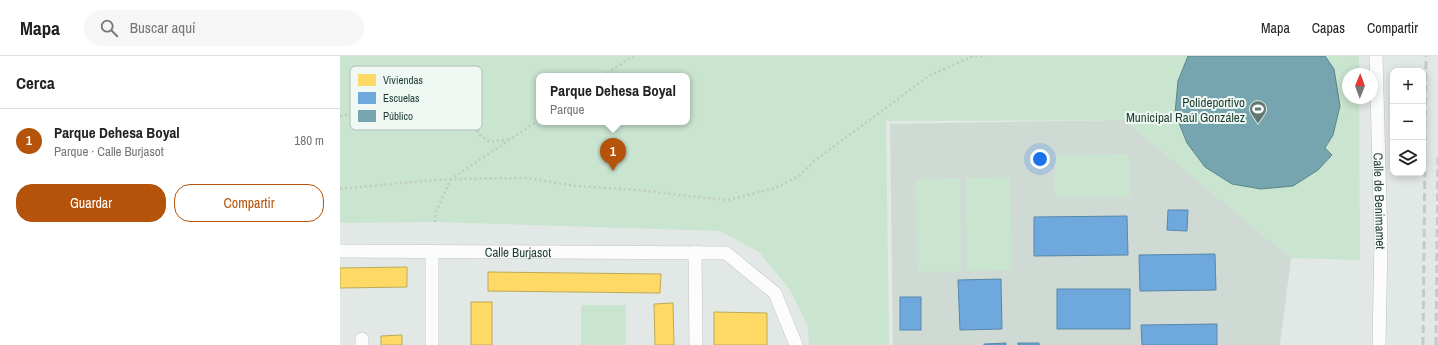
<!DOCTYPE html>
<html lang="es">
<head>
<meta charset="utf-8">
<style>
	body { margin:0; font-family:"Archivo Narrow",sans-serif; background:#f6f6f6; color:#222 }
	.controls { position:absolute; right:12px; top:12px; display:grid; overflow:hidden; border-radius:8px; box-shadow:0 2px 10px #0003 }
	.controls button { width:36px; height:36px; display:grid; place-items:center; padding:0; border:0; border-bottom:1px solid #e0e0e0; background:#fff; color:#222; font:20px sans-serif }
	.compass { position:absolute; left:1002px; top:12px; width:36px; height:36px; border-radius:50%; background:#fff; box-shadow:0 2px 10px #0003; rotate:1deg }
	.you { position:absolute; left:700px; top:103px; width:14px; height:14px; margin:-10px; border:3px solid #fff; border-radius:50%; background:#1a73e8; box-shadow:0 0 0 6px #1a73e833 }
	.badge { display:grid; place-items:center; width:26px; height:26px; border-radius:50%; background:#b45309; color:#fff; font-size:13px; font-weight:700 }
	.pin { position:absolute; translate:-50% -33px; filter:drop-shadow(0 1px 2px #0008) }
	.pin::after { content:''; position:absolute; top:21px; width:14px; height:12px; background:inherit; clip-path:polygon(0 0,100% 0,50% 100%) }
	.popup { position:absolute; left:196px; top:17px; width:154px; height:52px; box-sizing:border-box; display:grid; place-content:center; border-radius:8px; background:#fff; filter:drop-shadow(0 1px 3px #0005); font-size:13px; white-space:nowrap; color:#767676 }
	.popup b { font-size:15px; color:#222 }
	.popup::after { content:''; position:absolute; left:50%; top:100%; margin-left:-8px; border:8px solid transparent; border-top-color:#fff }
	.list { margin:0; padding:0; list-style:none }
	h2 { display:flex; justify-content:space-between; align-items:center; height:52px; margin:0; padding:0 16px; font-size:17px }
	h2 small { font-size:13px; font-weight:400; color:#767676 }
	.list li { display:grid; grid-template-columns:26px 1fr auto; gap:12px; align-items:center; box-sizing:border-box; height:64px; padding:0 16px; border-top:1px solid #e0e0e0 }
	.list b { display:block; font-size:15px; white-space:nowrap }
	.list p { margin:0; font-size:13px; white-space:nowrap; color:#767676 }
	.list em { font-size:13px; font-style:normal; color:#767676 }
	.actions { display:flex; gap:8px; padding:12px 16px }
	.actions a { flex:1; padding:9px 0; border:1px solid #b45309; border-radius:16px; text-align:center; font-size:14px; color:#b45309 }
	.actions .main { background:#b45309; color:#fff }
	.icon { flex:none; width:22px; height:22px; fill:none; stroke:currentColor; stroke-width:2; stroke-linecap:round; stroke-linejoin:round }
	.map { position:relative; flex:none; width:1098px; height:289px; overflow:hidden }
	header { display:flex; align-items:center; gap:24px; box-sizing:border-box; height:56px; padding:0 20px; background:#fff; border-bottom:1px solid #e0e0e0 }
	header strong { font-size:19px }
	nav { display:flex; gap:22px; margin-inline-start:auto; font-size:14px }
	.search { width:280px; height:36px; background:#f6f6f6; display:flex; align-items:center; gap:10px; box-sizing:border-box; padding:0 14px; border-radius:22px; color:#767676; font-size:15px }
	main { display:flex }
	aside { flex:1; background:#fff }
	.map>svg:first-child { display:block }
	.built { fill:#cfdad4 }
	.green { fill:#c9e4cf; fill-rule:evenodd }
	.homes { fill:#ffd966; stroke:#bbaa57 }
	.schools { fill:#6fa8dc; stroke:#5688a9 }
	.public { fill:#76a5af; stroke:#5b868a }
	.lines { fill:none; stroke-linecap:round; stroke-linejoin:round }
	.minor-casing { stroke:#bec5c2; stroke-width:14 }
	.path { stroke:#bfc9c5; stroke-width:2.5; stroke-dasharray:2 3; stroke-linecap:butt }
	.minor { stroke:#fbfcfb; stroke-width:13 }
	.rail { stroke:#c5cac8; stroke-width:3; stroke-dasharray:8 4; stroke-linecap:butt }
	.labels { text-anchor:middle; stroke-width:4; stroke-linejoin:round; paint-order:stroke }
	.poi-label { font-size:13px; fill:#1d3d33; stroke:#eff8f3; text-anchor:end }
	.street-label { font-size:13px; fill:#1d3d33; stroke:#eff8f3 }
	.key { fill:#eff8f3; stroke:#b0c0b9; stroke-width:1 }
	.key-label { font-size:11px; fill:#1d3d33 }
</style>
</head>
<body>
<header>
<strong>Mapa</strong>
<div class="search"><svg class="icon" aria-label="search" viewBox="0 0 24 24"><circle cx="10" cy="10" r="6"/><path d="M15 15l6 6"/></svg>Buscar aquí</div>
<nav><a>Mapa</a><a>Capas</a><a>Compartir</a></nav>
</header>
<main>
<aside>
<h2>Cerca<small></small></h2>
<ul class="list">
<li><span class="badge">1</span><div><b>Parque Dehesa Boyal</b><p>Parque · Calle Burjasot</p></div><em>180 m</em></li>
</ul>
<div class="actions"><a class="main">Guardar</a><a>Compartir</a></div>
</aside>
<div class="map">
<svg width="1098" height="289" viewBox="0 0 1098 289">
	<rect width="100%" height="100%" fill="#e2e8e5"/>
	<path class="built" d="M784,64L951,202L940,289H553L550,68Z"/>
	<g class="green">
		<path d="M0,0H1019V18H1008V42H1019L1020,204L951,202L784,64L546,65L549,289H469L468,271L450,234L419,196L380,175L95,166L0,167ZM199,20H347V66H199Z"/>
		<path d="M789,98L790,141H715V99Z"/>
		<path d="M670,121L672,214L627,215L625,122Z"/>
		<path d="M620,122L622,215L577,216L575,123Z"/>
		<rect x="241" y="249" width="45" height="40"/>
	</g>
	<g class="homes">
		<path d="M67,211V231L0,232V212Z"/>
		<path d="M148,216L321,218L320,237L148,235Z"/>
		<rect x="131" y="246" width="21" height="43"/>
		<path d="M333,247L334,289H315L314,248Z"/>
		<path d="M374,256L427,257V289H374Z"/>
		<path d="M62,279V289H41V280Z"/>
	</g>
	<g class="schools">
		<path d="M828,154H848L847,175L827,174Z"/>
		<path d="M787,160L788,199L694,200V161Z"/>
		<path d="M875,198L876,234L800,235L799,199Z"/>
		<path d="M661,223L662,273L620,274L618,224Z"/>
		<rect x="717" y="233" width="73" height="40"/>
		<rect x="560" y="241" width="21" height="33"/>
		<path d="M877,268V289H802L801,269Z"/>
		<path d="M666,287V289H644V288Z"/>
		<rect x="678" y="287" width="21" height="2"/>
	</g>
	<path class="public" d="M848,0H985L994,13L1000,50L993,79L985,92L992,99L978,114L953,130L921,133L892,128L865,111L847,87L835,57L838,25Z"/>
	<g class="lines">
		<g class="minor-casing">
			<g id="minor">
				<path id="s1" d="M1036,0L1041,185L1039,289"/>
				<path id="s2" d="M0,195L386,197L435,237L456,289"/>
				<path d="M355,196L356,289"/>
				<path d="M22,283V289"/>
				<path d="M92,289V195"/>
			</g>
		</g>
		<g class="path">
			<path d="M263,20L293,0"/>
			<path d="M0,60L63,48L97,43H117L137,49L136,65L138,78L150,86L170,83"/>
			<path d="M0,133L60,127L111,123L187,122L236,130L299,134L347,140L388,144L435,132L459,120L473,106L493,91L589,20L633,0H646"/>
			<path d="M95,166L96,156L111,123L199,64"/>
		</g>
		<use href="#minor" class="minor"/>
		<g class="rail">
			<path d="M1083,289L1086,0"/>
			<path d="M1096,289L1098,101"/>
		</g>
	</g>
	<defs>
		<g id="stadium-pin" transform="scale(0.9)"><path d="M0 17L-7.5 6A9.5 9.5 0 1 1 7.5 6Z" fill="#627971" stroke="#eff8f3"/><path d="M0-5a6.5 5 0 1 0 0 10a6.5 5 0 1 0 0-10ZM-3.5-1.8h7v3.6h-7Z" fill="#fff"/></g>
	</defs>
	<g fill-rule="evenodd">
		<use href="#stadium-pin" x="918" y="53"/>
	</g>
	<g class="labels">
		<g class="poi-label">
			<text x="905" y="51">Polideportivo<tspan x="905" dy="15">Municipal Raúl González</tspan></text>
		</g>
		<g class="street-label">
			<text dy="5" stroke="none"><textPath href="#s1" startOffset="145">Calle de Benimamet</textPath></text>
			<text dy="5" stroke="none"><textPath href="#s2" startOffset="178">Calle Burjasot</textPath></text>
		</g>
	</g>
	<rect x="10" y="10" width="132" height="64" rx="6" class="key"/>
	<rect x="18" y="18" width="18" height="12" fill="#ffd966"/>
	<rect x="18" y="36" width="18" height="12" fill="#6fa8dc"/>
	<rect x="18" y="54" width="18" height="12" fill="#76a5af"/>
	<g class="key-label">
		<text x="43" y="28">Viviendas</text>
		<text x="43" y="46">Escuelas</text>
		<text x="43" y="64">Público</text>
	</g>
</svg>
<div class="controls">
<button>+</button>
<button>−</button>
<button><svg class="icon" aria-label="layers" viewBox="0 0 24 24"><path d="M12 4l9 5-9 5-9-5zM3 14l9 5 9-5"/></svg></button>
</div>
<svg class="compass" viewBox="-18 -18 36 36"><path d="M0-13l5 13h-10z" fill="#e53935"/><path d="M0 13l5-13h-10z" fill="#767676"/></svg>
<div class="you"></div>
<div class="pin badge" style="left:273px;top:115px">1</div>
<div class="popup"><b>Parque Dehesa Boyal</b>Parque</div>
</div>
</main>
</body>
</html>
